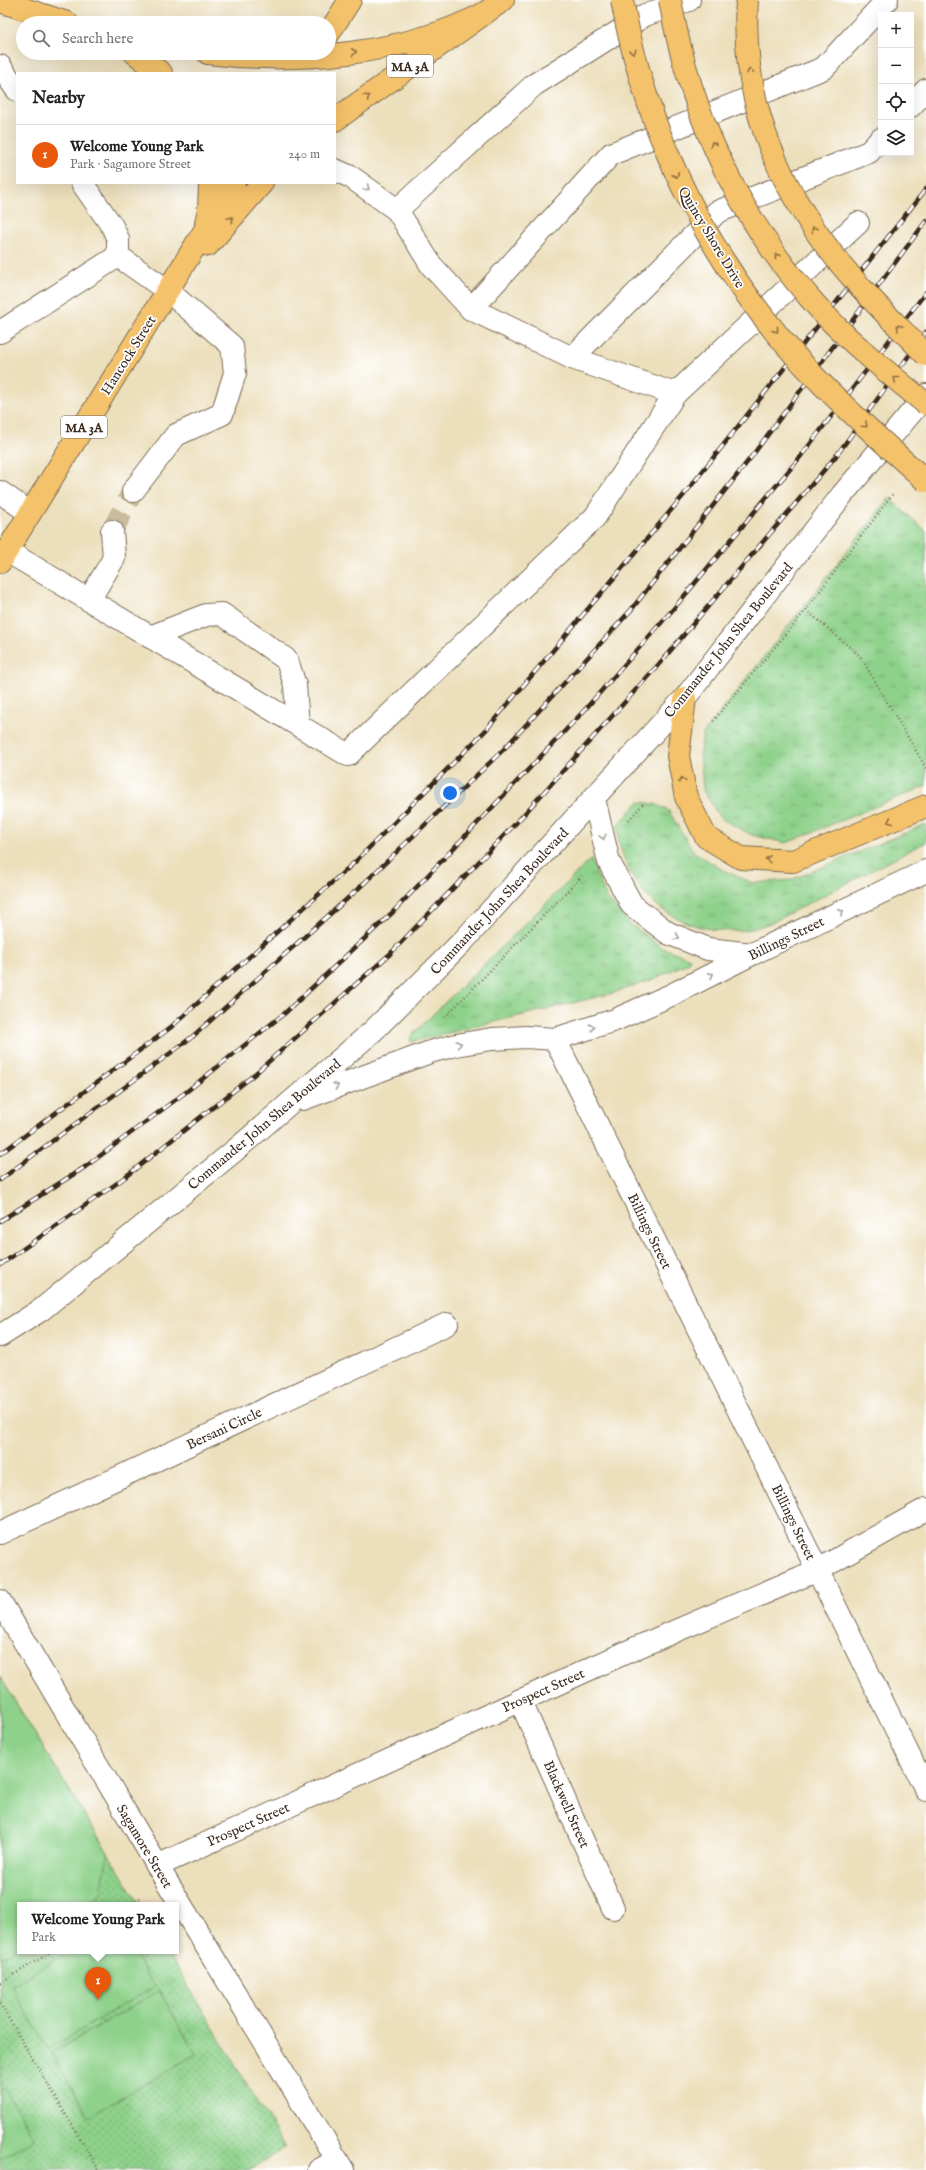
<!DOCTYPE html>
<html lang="en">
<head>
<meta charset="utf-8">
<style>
	body { margin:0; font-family:"IM FELL English",serif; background:#f6f6f6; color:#202124 }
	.controls { position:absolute; right:12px; top:12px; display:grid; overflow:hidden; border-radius:0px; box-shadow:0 4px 16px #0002 }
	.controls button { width:36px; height:36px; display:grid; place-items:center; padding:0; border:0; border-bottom:1px solid #e0e0e0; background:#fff; color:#202124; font:20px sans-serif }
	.you { position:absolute; left:450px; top:793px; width:14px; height:14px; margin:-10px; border:3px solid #fff; border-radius:50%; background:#1a73e8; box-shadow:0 0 0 6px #1a73e833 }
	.badge { display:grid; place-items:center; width:26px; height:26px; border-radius:50%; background:#ea580c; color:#fff; font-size:13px; font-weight:700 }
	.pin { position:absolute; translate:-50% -33px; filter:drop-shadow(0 1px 2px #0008) }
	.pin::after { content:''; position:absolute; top:21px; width:14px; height:12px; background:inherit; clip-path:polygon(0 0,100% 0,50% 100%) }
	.popup { position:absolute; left:17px; top:1902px; width:162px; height:52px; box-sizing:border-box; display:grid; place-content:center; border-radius:0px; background:#fff; filter:drop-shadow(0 1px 3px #0005); font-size:13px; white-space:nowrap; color:#757577 }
	.popup b { font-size:15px; color:#202124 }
	.popup::after { content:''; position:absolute; left:50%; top:100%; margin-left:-8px; border:8px solid transparent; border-top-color:#fff }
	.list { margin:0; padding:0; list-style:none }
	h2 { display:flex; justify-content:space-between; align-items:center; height:52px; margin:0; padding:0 16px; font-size:17px }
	h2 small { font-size:13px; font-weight:400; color:#757577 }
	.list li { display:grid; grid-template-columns:26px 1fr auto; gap:12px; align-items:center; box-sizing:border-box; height:60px; padding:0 16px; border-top:1px solid #e0e0e0 }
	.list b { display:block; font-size:15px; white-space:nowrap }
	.list p { margin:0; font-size:13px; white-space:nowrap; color:#757577 }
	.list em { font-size:13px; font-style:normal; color:#757577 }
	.icon { flex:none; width:22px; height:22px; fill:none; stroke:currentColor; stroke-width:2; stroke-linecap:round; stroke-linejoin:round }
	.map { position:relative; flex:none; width:926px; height:2170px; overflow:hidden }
	.search { position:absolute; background:#fff; box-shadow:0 4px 16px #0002; left:16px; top:16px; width:320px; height:44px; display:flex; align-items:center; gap:10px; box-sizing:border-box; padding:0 14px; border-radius:22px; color:#757577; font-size:15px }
	.panel { position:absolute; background:#fff; box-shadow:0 4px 16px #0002; left:16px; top:72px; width:320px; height:112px; border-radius:0px }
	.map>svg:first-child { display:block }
	.grass { fill:url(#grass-tufts); stroke:#647e54 }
	.park { fill:url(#park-dots); stroke:#647e54 }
	.garden { fill:#8ed18a; stroke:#647e54 }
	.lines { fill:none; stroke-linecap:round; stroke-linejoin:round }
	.minor-tunnel { stroke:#c9bb9c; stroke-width:22; stroke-dasharray:22 11; stroke-linecap:butt }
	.minor-casing { stroke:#796955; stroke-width:24 }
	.major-casing { stroke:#796955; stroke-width:24 }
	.path { stroke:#796955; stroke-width:2.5; stroke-dasharray:1 3; stroke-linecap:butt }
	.minor { stroke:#fff; stroke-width:22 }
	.major { stroke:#f4c26a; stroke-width:22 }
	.rail-casing { stroke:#3b2a1e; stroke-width:4.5 }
	.rail { stroke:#fff; stroke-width:3; stroke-dasharray:9; stroke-linecap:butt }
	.major-bridge-casing { stroke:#796955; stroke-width:24; stroke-linecap:butt }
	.major-bridge { stroke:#f4c26a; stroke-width:22 }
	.oneway { stroke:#8e6e40 }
	.oneway2 { stroke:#a79f9a }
	.labels { text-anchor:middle; stroke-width:3.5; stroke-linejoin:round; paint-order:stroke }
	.shield { fill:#fff; stroke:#766a62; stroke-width:1 }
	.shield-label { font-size:13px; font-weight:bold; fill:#3b2a1e }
	.street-label { font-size:14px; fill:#3b2a1e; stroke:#fff }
</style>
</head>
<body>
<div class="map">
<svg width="926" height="2170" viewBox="0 0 926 2170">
	<defs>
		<pattern id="grass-tufts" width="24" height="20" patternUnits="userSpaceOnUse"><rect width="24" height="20" fill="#8ed18a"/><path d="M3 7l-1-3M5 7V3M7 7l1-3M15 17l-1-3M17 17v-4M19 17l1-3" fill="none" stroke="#75aa70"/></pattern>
		<pattern id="park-dots" width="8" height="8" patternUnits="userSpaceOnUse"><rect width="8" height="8" fill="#8ed18a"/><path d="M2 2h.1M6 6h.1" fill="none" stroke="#75aa70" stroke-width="1.8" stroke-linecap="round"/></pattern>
	</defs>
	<rect width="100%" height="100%" fill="#fff"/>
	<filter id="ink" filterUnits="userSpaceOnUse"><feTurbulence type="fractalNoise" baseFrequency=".025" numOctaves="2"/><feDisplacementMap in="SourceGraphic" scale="8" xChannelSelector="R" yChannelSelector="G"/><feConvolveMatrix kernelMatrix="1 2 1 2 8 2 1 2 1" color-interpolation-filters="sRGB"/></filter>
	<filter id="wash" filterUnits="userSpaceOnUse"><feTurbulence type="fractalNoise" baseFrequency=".012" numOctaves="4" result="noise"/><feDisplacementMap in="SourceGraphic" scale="16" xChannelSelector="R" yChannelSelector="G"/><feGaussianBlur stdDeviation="0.9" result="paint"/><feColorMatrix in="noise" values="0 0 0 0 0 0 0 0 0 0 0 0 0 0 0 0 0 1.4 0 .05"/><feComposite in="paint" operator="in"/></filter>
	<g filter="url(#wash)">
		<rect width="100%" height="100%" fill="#ecdfbc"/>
		<g class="grass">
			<path d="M889,498L926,531V786L786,843L752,835L720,818L703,790L700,752L703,734Z"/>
			<path d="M639,802L655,804L668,810L694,852L723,870L753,883L791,880L926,824V842L771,923C763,925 755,929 747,930C690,936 640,908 622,853C619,845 618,834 617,826Z"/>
			<path d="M591,859L606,897L630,924L663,948L690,958L688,963L649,981L610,994L411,1042L410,1037Z"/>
		</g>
		<path class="park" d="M0,1677L140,1905H20V1951H167L285,2147L251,2170H0Z"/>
		<g class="garden">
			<path d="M0,1677L108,1853L101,1894L84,1905H20V1946L0,1959Z"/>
			<path d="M71,1951H133L154,1987L48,2049L11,1986Z"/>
			<path d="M159,1991L196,2054L89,2117L52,2053Z"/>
			<path d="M5,2089L34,2139L0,2159V2092Z"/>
		</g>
	</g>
	<g filter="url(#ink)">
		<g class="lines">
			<path class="minor-tunnel" d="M112,531L133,491"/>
			<g class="minor-casing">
				<g id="minor">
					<path d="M0,66L17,90"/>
					<path d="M911,106L926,90"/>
					<path d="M335,170L351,177L397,210L431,265L471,309L572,358L675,394"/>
					<path d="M82,183L112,226L118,239V256L168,291L232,346L235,373L222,414L176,435L133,491"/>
					<path d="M397,210L534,85L645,15L689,0"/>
					<path d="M471,309L611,154L824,68L887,0"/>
					<path d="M0,332L118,256"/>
					<path d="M572,358L717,212L869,152L881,139"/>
					<path d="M0,492L30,513"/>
					<path d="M7,551L348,755L595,517L675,394L858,223"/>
					<path d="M89,600L114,558L112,531"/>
					<path d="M150,637L206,615L222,614L287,660L295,685L298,725"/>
					<path d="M594,799L609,862L632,905L668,933L708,949L752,954"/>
					<path d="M555,1039L926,1790"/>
					<path d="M303,1099L430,1052L456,1045L492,1039L526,1037L555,1039L615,1020L671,995L752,954L926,871"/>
					<path d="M0,1336L41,1310L239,1147L373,1031L464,940L685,698L842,495L926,395"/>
					<path d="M0,1533L447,1324"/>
					<path d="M0,1601L167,1882L343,2170"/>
					<path d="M520,1700L613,1908"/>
					<path d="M157,1866L638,1647L818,1570L926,1509"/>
					<path d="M319,2170L337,2160"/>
				</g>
			</g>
			<g class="major-casing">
				<g id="major">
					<path d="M0,1L67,23"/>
					<path d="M329,33L350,0"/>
					<path d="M135,53L161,73"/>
					<path d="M208,53C297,64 405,55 485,13"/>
					<path d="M335,120L503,0"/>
					<path d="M206,223L209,210L210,183"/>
					<path d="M208,245L262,183"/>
					<path d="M0,562L234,183"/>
					<path d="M685,698L678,756L686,797L706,837L741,858L793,861L926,806"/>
				</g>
			</g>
			<g class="path">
				<path d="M806,610L860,656L926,768"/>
				<path d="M713,721L806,610L894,492"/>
				<path d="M629,820L643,804"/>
				<path d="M445,1017L582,876"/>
				<path d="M129,1905L142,1897"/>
				<path d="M0,1983L53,1951"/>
				<path d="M0,2004L99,2170"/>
			</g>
			<use href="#minor" class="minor"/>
			<use href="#major" class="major"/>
			<g class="rail-casing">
				<g id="rail">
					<path d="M0,1154L170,1028L356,861L485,731L683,496L926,189"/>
					<path d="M0,1180L192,1037L357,890L504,749L631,610L752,456L926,221"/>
					<path d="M0,1221L85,1167L186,1092L285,1013L393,912L581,714L675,607L801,456L926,292"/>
					<path d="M0,1265L120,1181L250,1078L390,954L517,822L659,664L836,456L926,332"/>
				</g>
			</g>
			<use href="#rail" class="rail"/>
			<g class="major-bridge-casing">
				<g id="major-bridge">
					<path d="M622,0C648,143 714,271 814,376C850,413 888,447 926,481"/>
					<path d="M670,0C690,117 743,227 824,314C855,347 891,375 926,404"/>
					<path d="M747,0C740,108 784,201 855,281C877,306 902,330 926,355"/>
				</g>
			</g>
			<use href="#major-bridge" class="major-bridge"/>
		</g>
		<defs><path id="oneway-chevron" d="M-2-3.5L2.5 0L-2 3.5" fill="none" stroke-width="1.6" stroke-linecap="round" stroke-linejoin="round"/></defs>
		<g class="oneway">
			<use href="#oneway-chevron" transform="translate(354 52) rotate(-7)"/>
			<use href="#oneway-chevron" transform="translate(633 52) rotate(77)"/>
			<use href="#oneway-chevron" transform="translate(750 71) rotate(-99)"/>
			<use href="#oneway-chevron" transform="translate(367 97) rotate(-35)"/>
			<use href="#oneway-chevron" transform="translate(713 144) rotate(-113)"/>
			<use href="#oneway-chevron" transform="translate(676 175) rotate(65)"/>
			<use href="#oneway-chevron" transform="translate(231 219) rotate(-49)"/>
			<use href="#oneway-chevron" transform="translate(814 229) rotate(-124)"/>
			<use href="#oneway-chevron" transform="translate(777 256) rotate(-125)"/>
			<use href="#oneway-chevron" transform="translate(899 327) rotate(-134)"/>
			<use href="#oneway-chevron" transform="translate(776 330) rotate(51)"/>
			<use href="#oneway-chevron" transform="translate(896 379) rotate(-141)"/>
			<use href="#oneway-chevron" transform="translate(865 425) rotate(43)"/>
			<use href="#oneway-chevron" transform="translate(682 780) rotate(-101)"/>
			<use href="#oneway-chevron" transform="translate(890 821) rotate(158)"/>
			<use href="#oneway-chevron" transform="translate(768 859) rotate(-177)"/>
		</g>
		<g class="oneway2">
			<use href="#oneway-chevron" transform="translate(367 188) rotate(36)"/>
			<use href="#oneway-chevron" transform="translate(603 837) rotate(76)"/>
			<use href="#oneway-chevron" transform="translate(841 912) rotate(-26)"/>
			<use href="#oneway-chevron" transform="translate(677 937) rotate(21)"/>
			<use href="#oneway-chevron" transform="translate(711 975) rotate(-27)"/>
			<use href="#oneway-chevron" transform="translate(592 1027) rotate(-17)"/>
			<use href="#oneway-chevron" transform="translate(459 1044) rotate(-11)"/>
			<use href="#oneway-chevron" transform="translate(336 1086) rotate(-21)"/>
		</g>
	</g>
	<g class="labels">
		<g class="shield">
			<rect x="387" y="55" width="46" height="22" rx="3"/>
			<rect x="61" y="416" width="46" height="22" rx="3"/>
		</g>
		<g class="shield-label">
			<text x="410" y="71">MA 3A</text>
			<text x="84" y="432">MA 3A</text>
		</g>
		<g class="street-label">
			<text transform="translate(712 237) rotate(59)" y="5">Quincy Shore Drive</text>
			<text transform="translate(128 355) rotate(-58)" y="5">Hancock Street</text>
			<text transform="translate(728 640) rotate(-51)" y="5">Commander John Shea Boulevard</text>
			<text transform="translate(499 901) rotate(-47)" y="5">Commander John Shea Boulevard</text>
			<text transform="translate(786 938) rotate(-26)" y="5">Billings Street</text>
			<text transform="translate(264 1124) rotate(-40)" y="5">Commander John Shea Boulevard</text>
			<text transform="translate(650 1231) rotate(64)" y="5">Billings Street</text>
			<text transform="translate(224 1428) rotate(-25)" y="5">Bersani Circle</text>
			<text transform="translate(794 1522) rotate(64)" y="5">Billings Street</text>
			<text transform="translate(543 1690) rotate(-24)" y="5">Prospect Street</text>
			<text transform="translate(567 1804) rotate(66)" y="5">Blackwell Street</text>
			<text transform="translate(248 1824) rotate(-24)" y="5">Prospect Street</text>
			<text transform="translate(145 1846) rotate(59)" y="5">Sagamore Street</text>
		</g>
	</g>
</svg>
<div class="controls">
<button>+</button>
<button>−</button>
<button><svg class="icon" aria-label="locate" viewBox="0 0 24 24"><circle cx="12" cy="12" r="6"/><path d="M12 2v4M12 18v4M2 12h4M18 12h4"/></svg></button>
<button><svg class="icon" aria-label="layers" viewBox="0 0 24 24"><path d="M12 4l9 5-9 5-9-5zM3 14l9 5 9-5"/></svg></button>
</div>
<div class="you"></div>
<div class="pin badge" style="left:98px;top:2000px">1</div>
<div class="popup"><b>Welcome Young Park</b>Park</div>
<div class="search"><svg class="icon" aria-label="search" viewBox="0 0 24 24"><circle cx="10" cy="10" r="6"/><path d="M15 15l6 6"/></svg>Search here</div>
<section class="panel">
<h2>Nearby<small></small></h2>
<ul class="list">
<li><span class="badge">1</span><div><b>Welcome Young Park</b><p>Park · Sagamore Street</p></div><em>240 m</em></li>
</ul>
</section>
</div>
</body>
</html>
